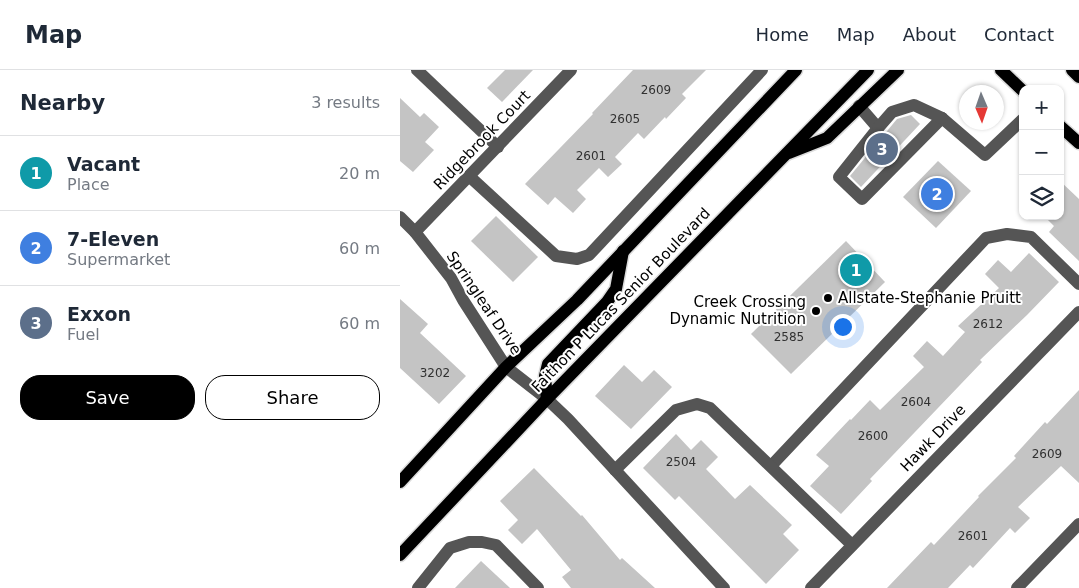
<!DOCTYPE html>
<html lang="en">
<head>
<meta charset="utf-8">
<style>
	body { margin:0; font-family:"DejaVu Sans",sans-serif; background:#f2f2f3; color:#1f2937 }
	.controls { position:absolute; right:15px; top:15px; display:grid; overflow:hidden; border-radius:10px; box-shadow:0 1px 4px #0004 }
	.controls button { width:45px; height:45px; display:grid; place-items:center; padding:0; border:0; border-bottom:1px solid #e0e1e3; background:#fff; color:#1f2937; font:25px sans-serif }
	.compass { position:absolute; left:559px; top:15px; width:45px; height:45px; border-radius:50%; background:#fff; box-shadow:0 1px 4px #0004; rotate:178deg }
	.you { position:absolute; left:442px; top:256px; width:18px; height:18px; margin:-12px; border:4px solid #fff; border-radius:50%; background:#1a73e8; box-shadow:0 0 0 8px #1a73e833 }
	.badge { display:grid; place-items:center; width:32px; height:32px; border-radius:50%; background:#000; color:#fff; font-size:16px; font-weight:700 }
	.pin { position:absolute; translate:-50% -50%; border:2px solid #fff; box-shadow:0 1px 5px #0006 }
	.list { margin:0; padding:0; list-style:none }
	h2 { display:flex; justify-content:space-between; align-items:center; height:65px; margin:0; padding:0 20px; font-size:21px }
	h2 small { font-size:16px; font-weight:400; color:#747a83 }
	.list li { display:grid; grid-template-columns:32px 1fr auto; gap:15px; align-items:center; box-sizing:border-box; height:75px; padding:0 20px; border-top:1px solid #e0e1e3 }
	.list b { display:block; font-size:19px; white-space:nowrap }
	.list p { margin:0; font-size:16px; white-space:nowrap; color:#747a83 }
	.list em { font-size:16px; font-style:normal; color:#747a83 }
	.actions { display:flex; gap:10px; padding:15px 20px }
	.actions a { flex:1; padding:11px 0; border:1px solid #000; border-radius:20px; text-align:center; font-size:18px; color:#000 }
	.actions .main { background:#000; color:#fff }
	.icon { flex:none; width:28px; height:28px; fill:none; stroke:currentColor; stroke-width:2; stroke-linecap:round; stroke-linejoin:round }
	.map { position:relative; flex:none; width:679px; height:518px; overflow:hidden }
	header { display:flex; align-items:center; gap:30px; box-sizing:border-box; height:70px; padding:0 25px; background:#fff; border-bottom:1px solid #e0e1e3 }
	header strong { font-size:24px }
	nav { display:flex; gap:28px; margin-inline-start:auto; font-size:18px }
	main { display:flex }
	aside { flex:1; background:#fff }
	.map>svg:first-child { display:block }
	.building { fill:#c4c4c4 }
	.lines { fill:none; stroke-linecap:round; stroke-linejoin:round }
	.major-casing { stroke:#dbdbdb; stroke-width:15 }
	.minor { stroke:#555; stroke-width:12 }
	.major { stroke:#000; stroke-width:12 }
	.poi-dot { fill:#000; stroke:#fff; stroke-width:2 }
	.labels { text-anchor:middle; stroke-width:4; stroke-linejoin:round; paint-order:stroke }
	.number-label { font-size:12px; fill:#313131 }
	.street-label { font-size:15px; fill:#000; stroke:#fff }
	.poi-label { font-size:15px; fill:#000; stroke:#fff; text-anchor:start }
</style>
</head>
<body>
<header>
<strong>Map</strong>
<nav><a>Home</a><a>Map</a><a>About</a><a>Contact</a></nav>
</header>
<main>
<aside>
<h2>Nearby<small>3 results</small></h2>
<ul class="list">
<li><span class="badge" style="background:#0f9aa8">1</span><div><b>Vacant</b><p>Place</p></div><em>20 m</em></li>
<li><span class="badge" style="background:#3f7fe0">2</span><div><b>7-Eleven</b><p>Supermarket</p></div><em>60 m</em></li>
<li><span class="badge" style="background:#5c6f8a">3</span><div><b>Exxon</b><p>Fuel</p></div><em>60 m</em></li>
</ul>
<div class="actions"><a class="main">Save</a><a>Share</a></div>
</aside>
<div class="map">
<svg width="679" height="518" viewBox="0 0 679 518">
	<rect width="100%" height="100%" fill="#fff"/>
	<g class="building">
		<path d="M105,0H133L102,32L87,18Z"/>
		<path d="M233,0H306L282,24L286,28L266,49L265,47L244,69L238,63L215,87L222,94L208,107L199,98L177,120L186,129L173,143L155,127L148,135L125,114L193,44L192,43Z"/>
		<path d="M0,28L20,47L24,43L39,57L25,72L34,80L13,102L0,91Z"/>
		<path d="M511,45L520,54L461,117L450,106L497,49Z"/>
		<path d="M538,91L571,121L536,158L503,127Z"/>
		<path d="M660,111L679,129V191L649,162L654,156L644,146H660Z"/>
		<path d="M96,146L138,187L113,212L71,171Z"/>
		<path d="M446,171L485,212L391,304L351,264Z"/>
		<path d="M629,183L659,212L627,245L580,290L582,292L470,409L472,411L441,444L410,416L429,396L416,385L450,349L451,350L470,330L480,340L524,297L513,286L527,271L543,286L565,262L558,256L599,218L585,204L598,190L611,202Z"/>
		<path d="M0,229L28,254L20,263L66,306L39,334L0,298Z"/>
		<path d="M224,295L242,312L254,300L272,317L231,359L195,326Z"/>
		<path d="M679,320V413L661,396L618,437L630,448L615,463L610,458L573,498L570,495L548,518H487L531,472L534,475L579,427L578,426L616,388L614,386L645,352L647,354Z"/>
		<path d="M276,364L291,380L301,370L318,387L306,399L335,429L350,415L392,455L383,464L399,480L366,514L279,426L275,430L243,398Z"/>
		<path d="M134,398L181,446L182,445L220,490L222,488L255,518H171L162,507L171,500L137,459L122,474L108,460L118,450L100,431Z"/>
		<path d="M81,491L110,518H55Z"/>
	</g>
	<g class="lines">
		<g class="major-casing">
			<g id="major">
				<path d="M601,0L623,21"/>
				<path d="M672,0L679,7"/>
				<path d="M660,56L679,73"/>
				<path d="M389,83L427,68L498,0"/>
				<path d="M147,329L145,306L148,294L207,232L216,219L223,181"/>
				<path d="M0,412L106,297L177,230L396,0"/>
				<path d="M0,485L147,329L468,0"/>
			</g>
		</g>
		<g class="minor">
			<path d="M17,0L98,77"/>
			<path d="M459,36L478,58L439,107L462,129L542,48L585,85L623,49"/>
			<path d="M478,58L492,42L514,35L542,48"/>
			<path d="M69,106L156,186L177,189L189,185L362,0"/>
			<path d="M0,147L15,162L51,208L63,230L106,297L147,329L168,349L324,518"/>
			<path d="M15,162L171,0"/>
			<path d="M371,396L586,168L607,164L631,167L679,214"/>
			<path d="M215,400L276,340L297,334L310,338L452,475"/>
			<path d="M18,518L50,478L69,472H82L96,475L138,518"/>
			<path d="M411,518L679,242"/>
			<path d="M617,518L679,454"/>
		</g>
		<use href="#major" class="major"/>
	</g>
	<g class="poi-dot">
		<circle cx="428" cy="228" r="5"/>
		<circle cx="416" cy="241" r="5"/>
	</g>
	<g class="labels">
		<g class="number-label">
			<text x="256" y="24">2609</text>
			<text x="225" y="53">2605</text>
			<text x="191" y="90">2601</text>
			<text x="588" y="258">2612</text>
			<text x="389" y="271">2585</text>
			<text x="35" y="307">3202</text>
			<text x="516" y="336">2604</text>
			<text x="473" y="370">2600</text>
			<text x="647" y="388">2609</text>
			<text x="281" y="396">2504</text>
			<text x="573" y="470">2601</text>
		</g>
		<g class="street-label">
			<text transform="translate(82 70) rotate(-46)" y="5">Ridgebrook Court</text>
			<text transform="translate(221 230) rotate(-46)" y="5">Faithon P Lucas Senior Boulevard</text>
			<text transform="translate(84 233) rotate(56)" y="5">Springleaf Drive</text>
			<text transform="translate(533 368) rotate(-46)" y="5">Hawk Drive</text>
		</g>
		<g class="poi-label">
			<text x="438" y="233">Allstate-Stephanie Pruitt</text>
			<text x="406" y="237" text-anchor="end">Creek Crossing<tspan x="406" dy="17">Dynamic Nutrition</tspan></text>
		</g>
	</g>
</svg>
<div class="controls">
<button>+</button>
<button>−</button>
<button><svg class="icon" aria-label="layers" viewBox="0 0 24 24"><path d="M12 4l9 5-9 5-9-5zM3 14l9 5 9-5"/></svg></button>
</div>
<svg class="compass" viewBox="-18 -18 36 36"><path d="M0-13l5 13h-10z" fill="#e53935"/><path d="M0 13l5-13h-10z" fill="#747a83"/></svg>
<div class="you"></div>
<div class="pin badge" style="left:456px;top:200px;background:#0f9aa8">1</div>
<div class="pin badge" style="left:537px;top:124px;background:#3f7fe0">2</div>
<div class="pin badge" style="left:482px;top:79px;background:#5c6f8a">3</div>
</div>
</main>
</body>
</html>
